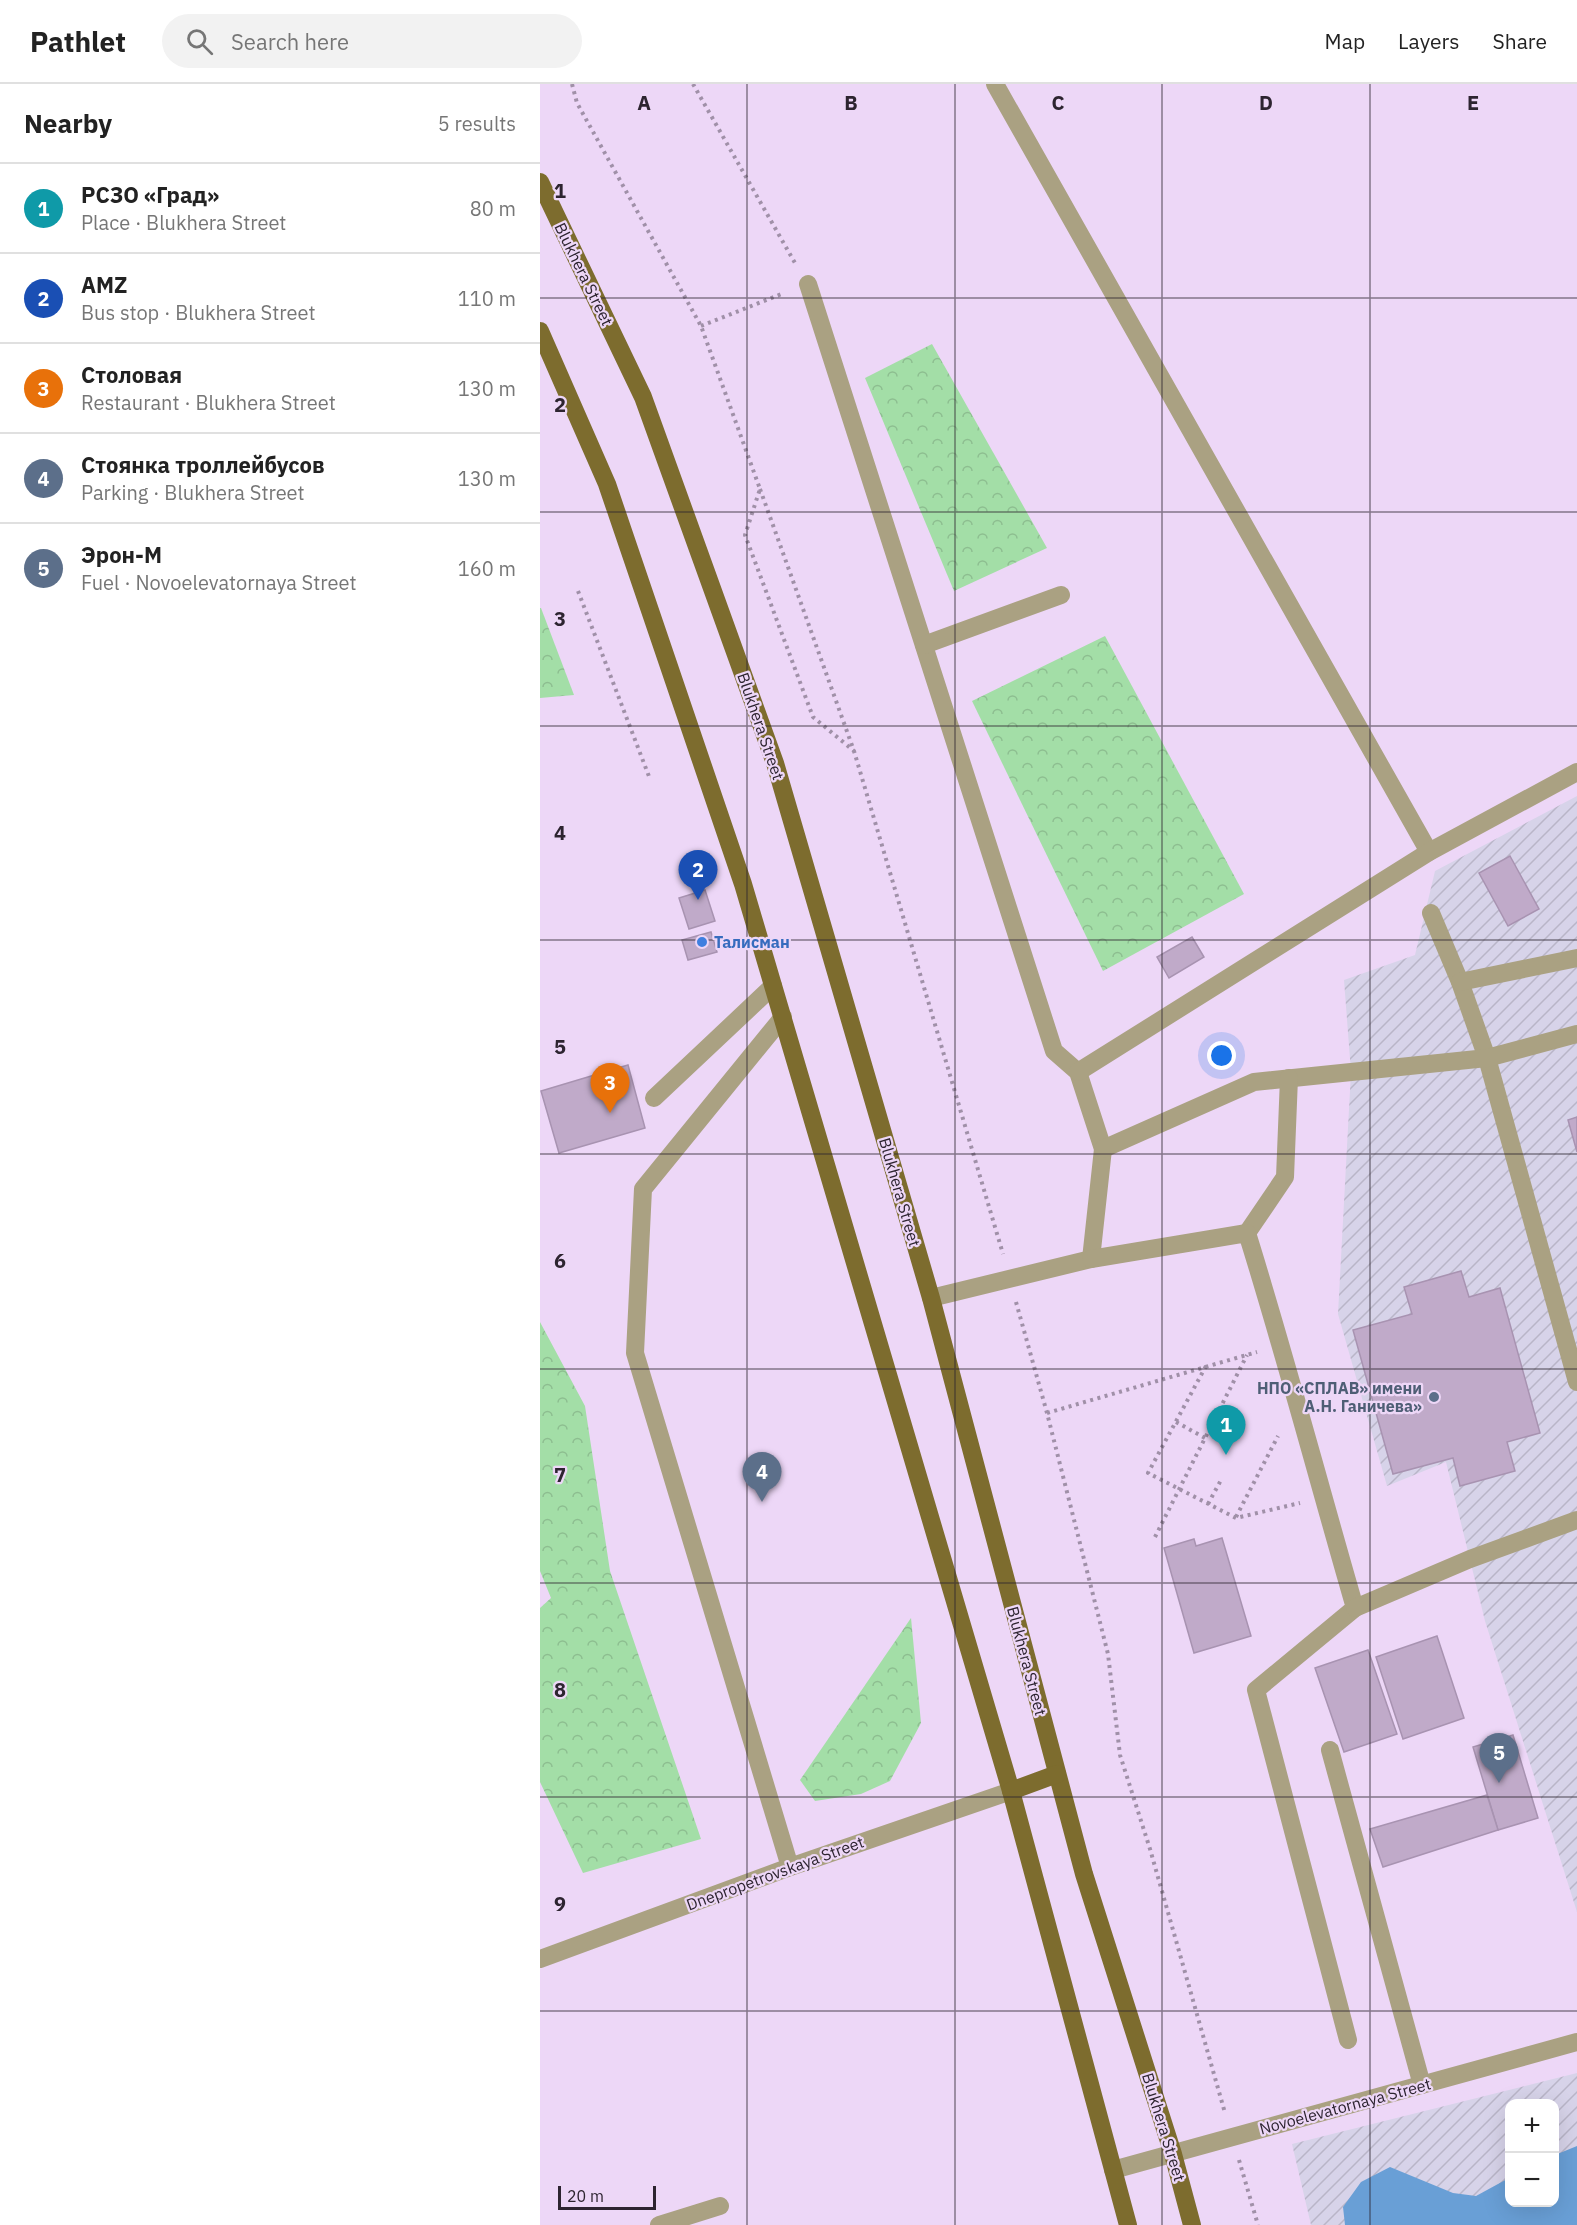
<!DOCTYPE html>
<html lang="en">
<head>
<meta charset="utf-8">
<style>
	body { margin:0; font-family:"IBM Plex Sans",sans-serif; background:#f2f2f2; color:#222 }
	.controls { position:absolute; right:18px; bottom:18px; display:grid; overflow:hidden; border-radius:12px; box-shadow:0 6px 24px #0002 }
	.controls button { width:54px; height:54px; display:grid; place-items:center; padding:0; border:0; border-bottom:2px solid #e0e0e0; background:#fff; color:#222; font:30px sans-serif }
	.scale { position:absolute; left:18px; bottom:15px; width:98px; box-sizing:border-box; padding-left:6px; border:3px solid #2d2430; border-top:0; font-size:16px; line-height:21px; white-space:nowrap; color:#2d2430; -webkit-text-stroke:4px #edd7f7; paint-order:stroke }
	.you { position:absolute; left:682px; top:972px; width:21px; height:21px; margin:-15px; border:4px solid #fff; border-radius:50%; background:#1a73e8; box-shadow:0 0 0 9px #1a73e833 }
	.badge { display:grid; place-items:center; width:39px; height:39px; border-radius:50%; background:#2563eb; color:#fff; font-size:20px; font-weight:700 }
	.pin { position:absolute; translate:-50% -50px; filter:drop-shadow(0 2px 3px #0008) }
	.pin::after { content:''; position:absolute; top:32px; width:21px; height:18px; background:inherit; clip-path:polygon(0 0,100% 0,50% 100%) }
	.list { margin:0; padding:0; list-style:none }
	h2 { display:flex; justify-content:space-between; align-items:center; height:78px; margin:0; padding:0 24px; font-size:26px }
	h2 small { font-size:20px; font-weight:400; color:#767676 }
	.list li { display:grid; grid-template-columns:39px 1fr auto; gap:18px; align-items:center; box-sizing:border-box; height:90px; padding:0 24px; border-top:2px solid #e0e0e0 }
	.list b { display:block; font-size:22px; white-space:nowrap }
	.list p { margin:0; font-size:20px; white-space:nowrap; color:#767676 }
	.list em { font-size:20px; font-style:normal; color:#767676 }
	.icon { flex:none; width:33px; height:33px; fill:none; stroke:currentColor; stroke-width:2; stroke-linecap:round; stroke-linejoin:round }
	.map { position:relative; flex:none; width:1037px; height:2141px; overflow:hidden }
	header { display:flex; align-items:center; gap:36px; box-sizing:border-box; height:84px; padding:0 30px; background:#fff; border-bottom:2px solid #e0e0e0 }
	header strong { font-size:28px }
	nav { display:flex; gap:33px; margin-inline-start:auto; font-size:21px }
	.search { width:420px; height:54px; background:#f2f2f2; display:flex; align-items:center; gap:15px; box-sizing:border-box; padding:0 21px; border-radius:33px; color:#767676; font-size:22px }
	main { display:flex }
	aside { flex:1; background:#fff }
	.map>svg:first-child { display:block }
	.industrial { fill:url(#industrial-furrows); fill-rule:evenodd }
	.forest { fill:url(#forest-crowns) }
	.water { fill:#699fd6 }
	.building { fill:#c0aac9; stroke:#a893b1; stroke-width:1.5 }
	.lines { fill:none; stroke-linecap:round; stroke-linejoin:round }
	.path { stroke:#a090a8; stroke-width:4; stroke-dasharray:3 4.5; stroke-linecap:butt }
	.minor { stroke:#aaa182; stroke-width:18 }
	.major { stroke:#7d6c2e; stroke-width:18 }
	.grid { fill:none; stroke:#2d2430; stroke-width:1.5; stroke-opacity:0.55 }
	.shop-dot { fill:#3f7fe0; stroke:#edd7f7; stroke-width:2 }
	.service-dot { fill:#5c6f8a; stroke:#edd7f7; stroke-width:2 }
	.labels { text-anchor:middle; stroke-width:4.5; stroke-linejoin:round; paint-order:stroke }
	.street-label { font-size:16px; fill:#2d2430; stroke:#edd7f7 }
	.shop-label { font-size:16px; font-weight:bold; fill:#366cbe; stroke:#edd7f7; text-anchor:start }
	.service-label { font-size:16px; font-weight:bold; fill:#4e5e75; stroke:#edd7f7; text-anchor:end }
	.grid-label { font-size:20px; text-anchor:middle; font-weight:bold; fill:#2d2430; stroke:#edd7f7; stroke-width:4.5; stroke-linejoin:round; paint-order:stroke }
</style>
</head>
<body>
<header>
<strong>Pathlet</strong>
<div class="search"><svg class="icon" aria-label="search" viewBox="0 0 24 24"><circle cx="10" cy="10" r="6"/><path d="M15 15l6 6"/></svg>Search here</div>
<nav><a>Map</a><a>Layers</a><a>Share</a></nav>
</header>
<main>
<aside>
<h2>Nearby<small>5 results</small></h2>
<ul class="list">
<li><span class="badge" style="background:#0f9aa8">1</span><div><b>РСЗО «Град»</b><p>Place · Blukhera Street</p></div><em>80 m</em></li>
<li><span class="badge" style="background:#1a4fb4">2</span><div><b>AMZ</b><p>Bus stop · Blukhera Street</p></div><em>110 m</em></li>
<li><span class="badge" style="background:#e8710a">3</span><div><b>Столовая</b><p>Restaurant · Blukhera Street</p></div><em>130 m</em></li>
<li><span class="badge" style="background:#5c6f8a">4</span><div><b>Стоянка троллейбусов</b><p>Parking · Blukhera Street</p></div><em>130 m</em></li>
<li><span class="badge" style="background:#5c6f8a">5</span><div><b>Эрон-М</b><p>Fuel · Novoelevatornaya Street</p></div><em>160 m</em></li>
</ul>
</aside>
<div class="map">
<svg width="1037" height="2141" viewBox="0 0 1037 2141">
	<defs>
		<pattern id="industrial-furrows" width="10" height="10" patternUnits="userSpaceOnUse" patternTransform="scale(1.5)"><rect width="10" height="10" fill="#d7d3e9"/><path d="M-1 1l2-2M0 10L10 0M9 11l2-2" fill="none" stroke="#b9b5c8"/></pattern>
		<pattern id="forest-crowns" width="20" height="18" patternUnits="userSpaceOnUse" patternTransform="scale(1.5)"><rect width="20" height="18" fill="#a3dea7"/><path d="M2 6a3 3 0 1 1 6 0M12 15a3 3 0 1 1 6 0" fill="none" stroke="#8dbe90"/></pattern>
	</defs>
	<rect width="100%" height="100%" fill="#edd7f7"/>
	<g class="industrial">
		<path d="M1037,712V1828L945,1537L906,1378L847,1402L798,1230L811,988L804,896L875,871L895,787Z"/>
		<path d="M1037,1989V2141H771L752,2060ZM969,2020H1014V2118H969Z"/>
	</g>
	<g class="forest">
		<path d="M392,260L507,464L414,507L325,294Z"/>
		<path d="M0,524H1L34,611L0,614Z"/>
		<path d="M565,552L704,810L563,887L432,617Z"/>
		<path d="M0,1238L45,1322L70,1487L161,1755L43,1789L0,1698V1524L11,1514L0,1487Z"/>
		<path d="M371,1534L381,1639L350,1697L321,1710L275,1717L260,1696Z"/>
	</g>
	<path class="water" d="M1037,2062V2141H805L803,2123L821,2098L850,2083L913,2109L936,2112L969,2094V2118H1014L1015,2071Z"/>
	<g class="building">
		<path d="M970,772L999,825L968,842L939,789Z"/>
		<path d="M165,806L175,837L149,845L139,814Z"/>
		<path d="M171,848L177,868L148,876L142,856Z"/>
		<path d="M652,853L664,873L629,894L617,873Z"/>
		<path d="M88,981L105,1044L19,1069L1,1007Z"/>
		<path d="M1037,1033V1068L1028,1036Z"/>
		<path d="M921,1187L929,1213L960,1204L1000,1349L967,1358L975,1387L920,1402L913,1374L853,1390L813,1246L872,1230L864,1203Z"/>
		<path d="M682,1454L711,1552L654,1569L624,1464L654,1455L656,1462Z"/>
		<path d="M897,1552L924,1634L863,1655L836,1573Z"/>
		<path d="M828,1566L857,1650L804,1668L775,1584Z"/>
		<path d="M973,1651L998,1734L958,1746L933,1663Z"/>
		<path d="M947,1711L958,1746L843,1783L830,1745Z"/>
	</g>
	<g class="lines">
		<g class="path">
			<path d="M32,0L37,19L161,242L220,405L205,451L273,633L314,667"/>
			<path d="M153,0L255,179"/>
			<path d="M161,242L244,209"/>
			<path d="M220,405L314,667L463,1170"/>
			<path d="M38,507L110,695"/>
			<path d="M476,1218L507,1329L568,1570L580,1671L610,1765L685,2029"/>
			<path d="M666,1282L608,1389L696,1434L760,1419"/>
			<path d="M507,1329L717,1268"/>
			<path d="M636,1338L665,1354"/>
			<path d="M668,1420L681,1396"/>
			<path d="M696,1433L738,1352"/>
			<path d="M615,1453L707,1271"/>
			<path d="M699,2076L718,2141"/>
		</g>
		<g class="minor">
			<path d="M455,0L889,768"/>
			<path d="M268,200L514,967L538,988L563,1065L551,1175L391,1214"/>
			<path d="M384,561L521,511"/>
			<path d="M891,829L920,898L947,974L1037,1298"/>
			<path d="M920,898L1037,874"/>
			<path d="M243,933L103,1105L95,1269L250,1783"/>
			<path d="M538,988L889,768L1037,688"/>
			<path d="M114,1014L233,902"/>
			<path d="M563,1065L714,998L947,974L1037,950"/>
			<path d="M707,1149L745,1093L749,994"/>
			<path d="M551,1175L707,1149C746,1274 779,1400 815,1524L716,1606L808,1956"/>
			<path d="M815,1524L930,1475L1037,1436"/>
			<path d="M790,1666L882,2001"/>
			<path d="M0,1875L250,1783L471,1707"/>
			<path d="M573,2086L1037,1958"/>
			<path d="M119,2141L180,2122"/>
		</g>
		<g class="major">
			<path d="M0,98L103,313L235,679L391,1214L544,1790L633,2070L652,2141"/>
			<path d="M0,247L67,400L203,800L471,1707L588,2141"/>
			<path d="M471,1707L517,1690"/>
		</g>
	</g>
	<path class="grid" d="M207,0V2141M415,0V2141M622,0V2141M830,0V2141M0,214H1037M0,428H1037M0,642H1037M0,856H1037M0,1070H1037M0,1285H1037M0,1499H1037M0,1713H1037M0,1927H1037"/>
	<circle class="shop-dot" cx="162" cy="858" r="6"/>
	<circle class="service-dot" cx="894" cy="1313" r="6"/>
	<g class="labels">
		<g class="street-label">
			<text transform="translate(44 190) rotate(64)" y="6">Blukhera Street</text>
			<text transform="translate(221 642) rotate(71)" y="6">Blukhera Street</text>
			<text transform="translate(360 1108) rotate(74)" y="6">Blukhera Street</text>
			<text transform="translate(487 1577) rotate(75)" y="6">Blukhera Street</text>
			<text transform="translate(235 1789) rotate(-20)" y="6">Dnepropetrovskaya Street</text>
			<text transform="translate(805 2022) rotate(-15)" y="6">Novoelevatornaya Street</text>
			<text transform="translate(624 2043) rotate(73)" y="6">Blukhera Street</text>
		</g>
		<g class="shop-label">
			<text x="174" y="864">Талисман</text>
		</g>
		<g class="service-label">
			<text x="882" y="1310">НПО «СПЛАВ» имени<tspan x="882" dy="18">А.Н. Ганичева»</tspan></text>
		</g>
	</g>
	<g class="grid-label">
		<text x="104" y="26">A</text>
		<text x="311" y="26">B</text>
		<text x="518" y="26">C</text>
		<text x="726" y="26">D</text>
		<text x="933" y="26">E</text>
		<text x="20" y="114">1</text>
		<text x="20" y="328">2</text>
		<text x="20" y="542">3</text>
		<text x="20" y="756">4</text>
		<text x="20" y="970">5</text>
		<text x="20" y="1184">6</text>
		<text x="20" y="1398">7</text>
		<text x="20" y="1613">8</text>
		<text x="20" y="1827">9</text>
	</g>
</svg>
<div class="controls">
<button>+</button>
<button>−</button>
</div>
<div class="scale">20 m</div>
<div class="you"></div>
<div class="pin badge" style="left:686px;top:1371px;background:#0f9aa8">1</div>
<div class="pin badge" style="left:158px;top:816px;background:#1a4fb4">2</div>
<div class="pin badge" style="left:70px;top:1029px;background:#e8710a">3</div>
<div class="pin badge" style="left:222px;top:1418px;background:#5c6f8a">4</div>
<div class="pin badge" style="left:959px;top:1699px;background:#5c6f8a">5</div>
</div>
</main>
</body>
</html>
